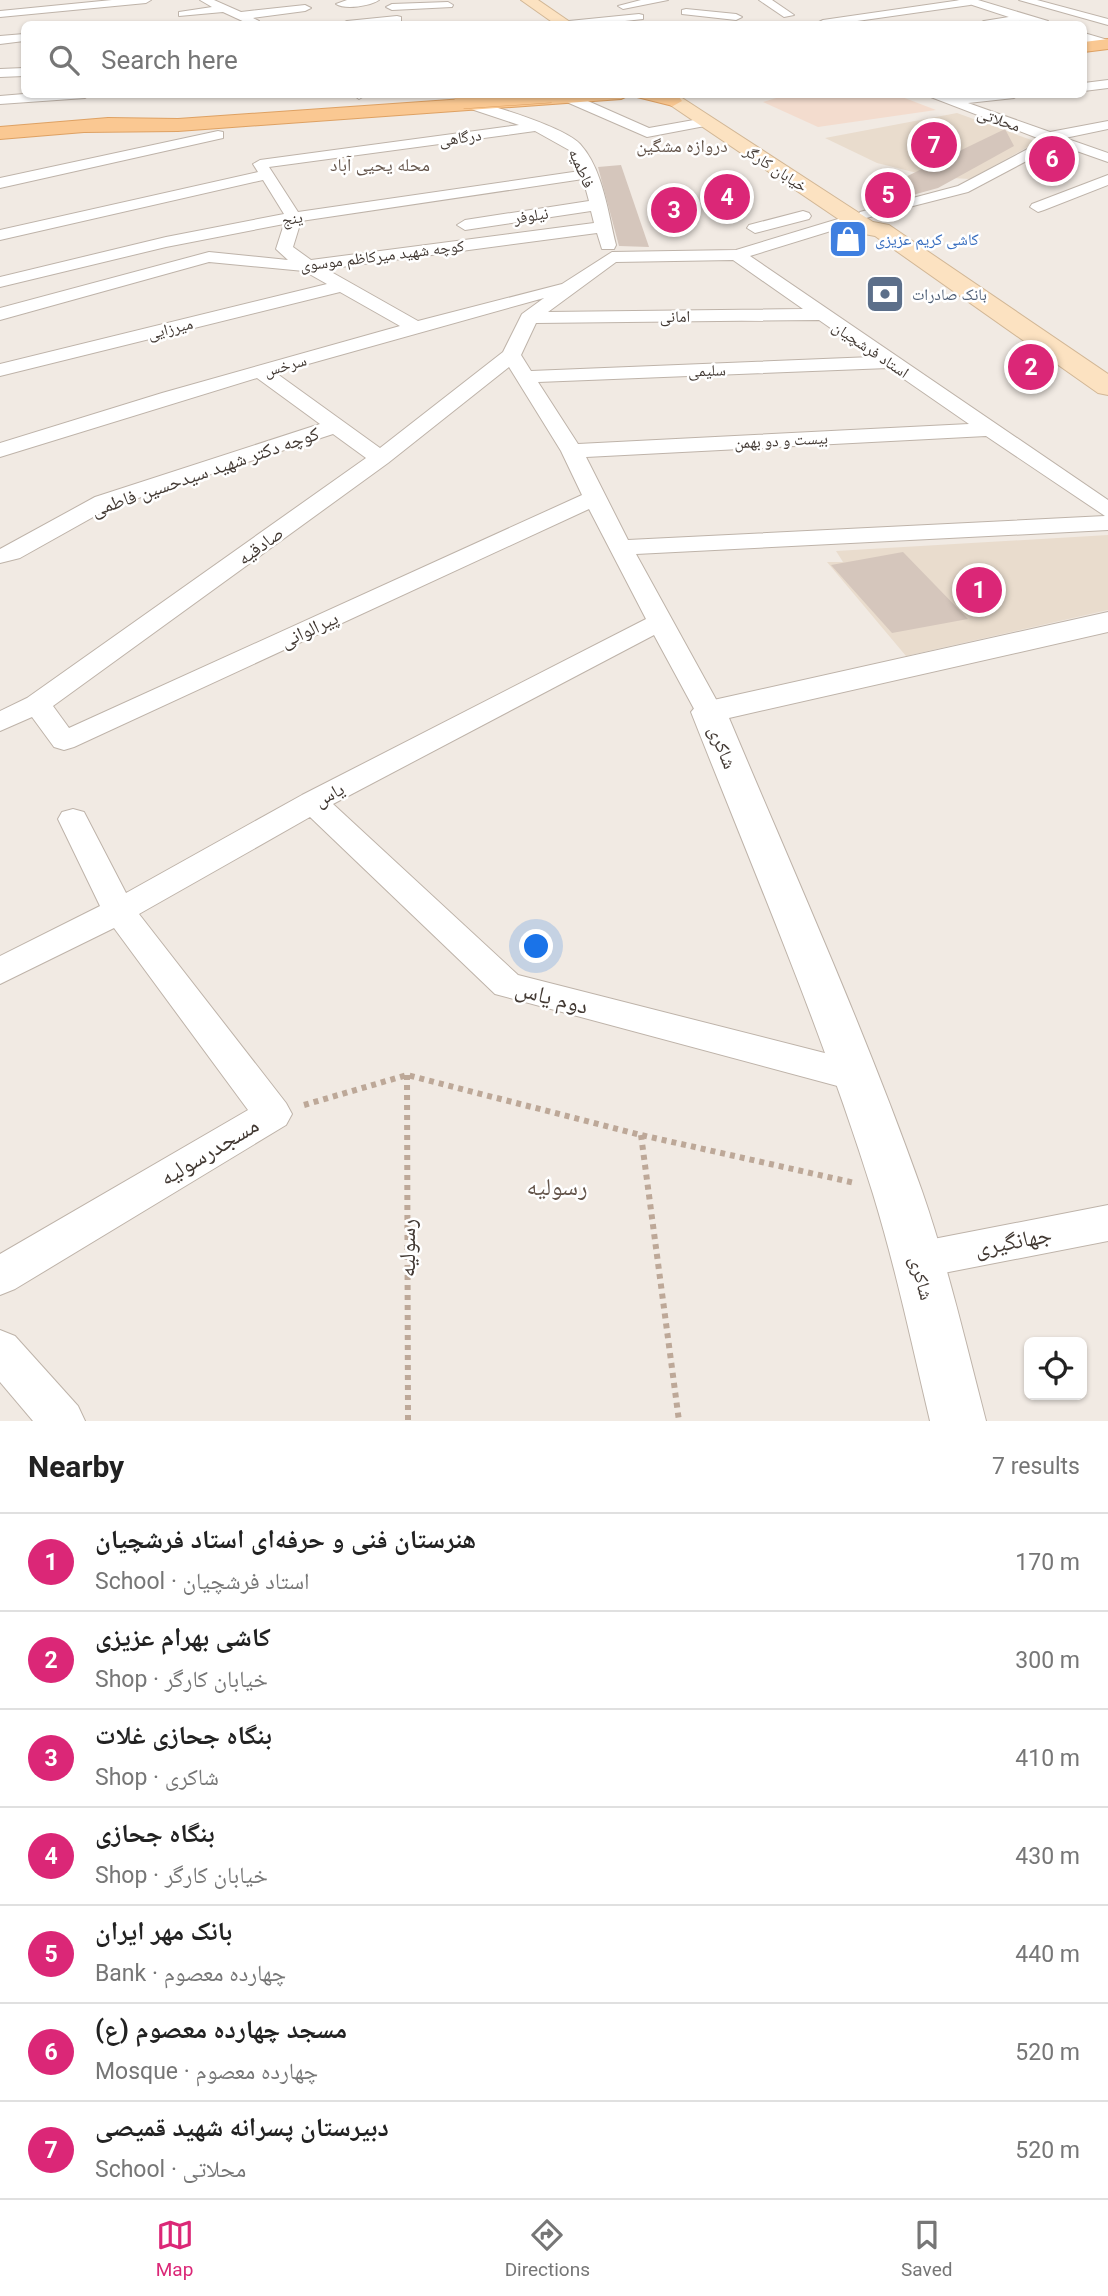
<!DOCTYPE html>
<html lang="en">
<head>
<meta charset="utf-8">
<style>
	body { margin:0; font-family:Roboto,"Noto Naskh Arabic",sans-serif; background:#f6f6f6; color:#222 }
	.controls { position:absolute; right:21px; bottom:21px; display:grid; overflow:hidden; border-radius:10px; box-shadow:0 2px 5px #0004 }
	.controls button { width:63px; height:63px; display:grid; place-items:center; padding:0; border:0; border-bottom:2px solid #e0e0e0; background:#fff; color:#222; font:35px sans-serif }
	.you { position:absolute; left:537px; top:947px; width:24px; height:24px; margin:-18px; border:5px solid #fff; border-radius:50%; background:#1a73e8; box-shadow:0 0 0 10px #1a73e833 }
	.badge { display:grid; place-items:center; width:46px; height:46px; border-radius:50%; background:#db2777; color:#fff; font-size:23px; font-weight:700 }
	.pin { position:absolute; translate:-50% -50%; border:4px solid #fff; box-shadow:0 2px 7px #0006 }
	.list { margin:0; padding:0; list-style:none }
	h2 { display:flex; justify-content:space-between; align-items:center; height:91px; margin:0; padding:0 28px; font-size:30px }
	h2 small { font-size:23px; font-weight:400; color:#767676 }
	.list li { display:grid; grid-template-columns:46px 1fr auto; gap:21px; align-items:center; box-sizing:border-box; height:98px; padding:0 28px; border-top:2px solid #e0e0e0 }
	.list b { display:block; font-size:26px; white-space:nowrap }
	.list p { margin:0; font-size:23px; white-space:nowrap; color:#767676 }
	.list em { font-size:23px; font-style:normal; color:#767676 }
	.icon { flex:none; width:38px; height:38px; fill:none; stroke:currentColor; stroke-width:2; stroke-linecap:round; stroke-linejoin:round }
	.map { position:relative; flex:none; width:1108px; height:1421px; overflow:hidden }
	.search { position:absolute; background:#fff; box-shadow:0 2px 5px #0004; left:21px; right:21px; top:21px; height:77px; display:flex; align-items:center; gap:18px; box-sizing:border-box; padding:0 24px; border-radius:10px; color:#767676; font-size:26px }
	.sheet { height:777px; background:#fff }
	nav { display:flex; justify-content:space-around; align-items:center; box-sizing:border-box; height:98px; border-top:2px solid #e0e0e0; background:#fff; font-size:19px; color:#767676 }
	nav a { display:grid; justify-items:center; gap:4px }
	nav .on { color:#db2777 }
	.map>svg:first-child { display:block }
	.commercial { fill:#f3dcce }
	.education { fill:#e9dccd }
	.building { fill:#d5c6bc }
	.lines { fill:none; stroke-linecap:round; stroke-linejoin:round }
	.minor-casing { stroke:#beb3a9; stroke-width:2 }
	.tertiary-casing { stroke:#beb3a9; stroke-width:2 }
	.secondary-casing { stroke:#d2b796; stroke-width:2 }
	.primary-casing { stroke:#dea163; stroke-width:2 }
	.path { stroke:#bda898; stroke-width:6; stroke-dasharray:5 5; stroke-linecap:butt }
	.minor { fill:#fff; fill-rule:evenodd }
	.tertiary { fill:#fff; fill-rule:evenodd }
	.secondary { fill:#fce2c1; fill-rule:evenodd }
	.primary { fill:#fac892; fill-rule:evenodd }
	.primary-bridge-casing { stroke:#dea163; stroke-width:18; stroke-linecap:butt }
	.primary-bridge { stroke:#fac892; stroke-width:17 }
	.labels { text-anchor:middle; stroke-width:5; stroke-linejoin:round; paint-order:stroke }
	.far-street-label { font-size:16px; fill:#423933; stroke:#fff }
	.far-shop-label { font-size:16px; fill:#366cbe; stroke:#fff; text-anchor:start }
	.far-service-label { font-size:16px; fill:#4e5e75; stroke:#fff; text-anchor:start }
	.far-neighbourhood-label { font-size:18px; fill:#64554b; stroke:#fff }
	.street-label { font-size:19px; fill:#423933; stroke:#fff }
	.near-street-label { font-size:23px; fill:#423933; stroke:#fff }
	.near-neighbourhood-label { font-size:24px; fill:#64554b; stroke:#fff }
</style>
</head>
<body>
<div class="map">
<svg width="1108" height="1421" viewBox="0 0 1108 1421">
	<rect width="100%" height="100%" fill="#f1eae3"/>
	<path class="commercial" d="M897,95L936,110L818,127L763,102L786,95Z"/>
	<g class="education">
		<path d="M957,113L1037,142L970,179L933,177L877,163L825,138Z"/>
		<path d="M1108,535V610L906,656L827,562H843L836,551Z"/>
	</g>
	<g class="building">
		<path d="M1005,129L1014,146L938,188L873,206L868,195Z"/>
		<path d="M621,165L649,247L619,246L598,167Z"/>
		<path d="M903,552L968,619L892,633L831,565Z"/>
	</g>
	<g class="lines">
		<g class="minor-casing">
			<g id="minor">
				<path d="M112,0H151L146,3L0,17V11Z"/>
				<path d="M200,0H214L241,12L305,5L311,8L305,11L253,18L259,21L260,24H249L223,12L179,16V12L212,7Z"/>
				<path d="M347,0H379C370,6 345,10 336,4Z"/>
				<path d="M641,0H668L623,9L618,6Z"/>
				<path d="M759,0H772L794,15L784,17Z"/>
				<path d="M961,0L975,2L970,5L836,24L817,23L823,20Z"/>
				<path d="M1019,0H1037L1108,19V25Z"/>
				<path d="M448,2L453,5L452,7L392,10L386,7L392,4Z"/>
				<path d="M686,9L736,14L742,17L736,20L682,14V10Z"/>
				<path d="M639,14L643,15V19L598,24H563L569,21Z"/>
				<path d="M1021,15L1027,18L1025,20L1002,24H978L984,21Z"/>
				<path d="M397,16L401,17V21L341,24L347,21Z"/>
				<path d="M24,34V41L0,44V36Z"/>
				<path d="M24,68V76L0,77V69Z"/>
				<path d="M1108,80V88L1084,91V83Z"/>
				<path d="M24,94H91L85,98L0,104V96Z"/>
				<path d="M352,94H366V95L359,99Z"/>
				<path d="M562,94H572L649,128L705,118L712,122L705,126L647,137L562,100Z"/>
				<path d="M923,94H943L952,98L1020,94L1014,98L968,103L1050,132L1108,121V129L1065,138L1108,153V162L1054,143L1051,148L968,192L862,219L860,222L750,256L1108,500V530L636,554L723,712L719,718L709,720L699,718L654,635L333,804L518,975L856,1061L869,1066L874,1076L869,1086L856,1091L495,994L310,817L139,914L286,1103L292,1114L286,1125L15,1289L0,1295V1254L248,1110L114,928L0,984V956L100,906L58,819L62,812L73,809L84,812L126,893L302,795L646,619L589,509L74,747L64,750L54,747L32,717L0,731V711L27,698L366,458L333,434L111,507L20,558L0,563V549L95,497L320,424L257,378L0,457V443L162,393L400,326L340,292L0,376V364L327,284L304,271L209,262L0,320V308L209,252L288,260L276,249L284,224L166,247L0,287V277L166,237L284,214L263,180L0,240V230L258,172L253,164L260,160L519,125L465,107L463,104L470,100C494,106 564,127 580,144C603,169 608,213 616,245L614,249H602L597,233L326,269L418,321L562,284L612,252L736,250L848,216L858,215L860,212L958,186L1039,143L1040,139ZM535,131L569,150L580,171L298,212L269,167ZM583,179L589,201L465,220L457,225L465,230L591,211L594,223L311,260L293,247L301,221ZM733,260L803,309L548,312L616,262ZM544,298L522,314L503,352L380,448L276,373ZM819,320L872,357L531,371L521,355L536,323ZM509,367L561,451L582,495L69,728L53,706L388,463ZM888,368L969,424L578,444L538,382ZM986,436L1105,516L628,540L586,457Z"/>
				<path d="M218,131L223,132V138L0,188V178Z"/>
				<path d="M1108,175V185L1044,210L1038,212L1030,207L1032,204Z"/>
				<path d="M803,211L809,213L811,216L809,219L755,233L747,228L749,225Z"/>
				<path d="M1108,1205V1241L918,1278L903,1273L897,1260L903,1247L918,1242Z"/>
				<path d="M0,1330L15,1336L78,1406L85,1421H33L0,1382Z"/>
			</g>
		</g>
		<g class="tertiary-casing">
			<g id="tertiary">
				<path d="M957,0H978L1048,21L1050,24H1030Z"/>
				<path d="M1084,33L1108,40V48L1084,42Z"/>
				<path d="M1108,612V632L729,718C795,875 865,1030 922,1191C948,1266 966,1344 986,1421H930C912,1345 896,1269 873,1194C822,1030 754,872 691,712L697,705L709,701Z"/>
			</g>
		</g>
		<g class="secondary-casing">
			<g id="secondary">
				<path d="M521,0H538L573,24H555Z"/>
				<path d="M654,94H676L873,222L889,225L1108,374V395L1098,393L875,236L859,233Z"/>
			</g>
		</g>
		<g class="primary-casing">
			<g id="primary">
				<path d="M1108,39V49L1084,52V42Z"/>
				<path d="M536,94H668L679,97L682,101L673,106L629,95L621,99L178,131L84,132L0,139V127L108,118L178,119Z"/>
			</g>
		</g>
		<g class="path">
			<path d="M407,1075L408,1421"/>
			<path d="M304,1105L407,1075L641,1135L855,1183"/>
			<path d="M641,1135L679,1421"/>
		</g>
		<use href="#minor" class="minor"/>
		<use href="#tertiary" class="tertiary"/>
		<use href="#secondary" class="secondary"/>
		<use href="#primary" class="primary"/>
		<g class="primary-bridge-casing">
			<path id="primary-bridge" d="M463,100L551,94"/>
		</g>
		<use href="#primary-bridge" class="primary-bridge"/>
	</g>
	<defs>
		<g id="shop-square" transform="scale(2.0125)"><rect x="-9" y="-9" width="18" height="18" rx="4" fill="#3f7fe0" stroke="#fff"/><path d="M-5-2.5h2.3a2.7 3.5 0 0 1 5.4 0H5L5.5 6h-11ZM-1.5-2.5h3a1.5 2.3 0 0 0-3 0Z" fill="#fff"/></g>
		<g id="bank-square" transform="scale(2.0125)"><rect x="-9" y="-9" width="18" height="18" rx="4" fill="#5c6f8a" stroke="#fff"/><path d="M-6-4H6V4H-6ZM0-2.3a2.3 2.3 0 1 0 0 4.6a2.3 2.3 0 1 0 0-4.6Z" fill="#fff"/></g>
	</defs>
	<g fill-rule="evenodd">
		<use href="#shop-square" x="848" y="239"/>
		<use href="#bank-square" x="885" y="294"/>
	</g>
	<g class="labels">
		<g class="far-street-label">
			<text transform="translate(999 119) rotate(19)" y="6">محلاتی</text>
			<text transform="translate(460 137) rotate(-8)" y="6">درگاهی</text>
			<text transform="translate(582 168) rotate(66)" y="6">فاطمیه</text>
			<text transform="translate(776 168) rotate(33)" y="6">خیابان کارگر</text>
			<text transform="translate(531 215) rotate(-9)" y="6">نیلوفر</text>
			<text transform="translate(292 218) rotate(-10)" y="6">ینج</text>
			<text transform="translate(382 255) rotate(-7)" y="6">کوچه شهید میرکاظم موسوی</text>
			<text transform="translate(675 316) rotate(-1)" y="6">امانی</text>
			<text transform="translate(170 328) rotate(-14)" y="6">میرزایی</text>
			<text transform="translate(871 349) rotate(34)" y="6">استاد فرشچیان</text>
			<text transform="translate(285 365) rotate(-16)" y="6">سرخس</text>
			<text transform="translate(707 370) rotate(-2)" y="6">سلیمی</text>
			<text transform="translate(781 440) rotate(-3)" y="6">بیست و دو بهمن</text>
		</g>
		<g class="far-shop-label">
			<text x="875" y="245">کاشی کریم عزیزی</text>
		</g>
		<g class="far-service-label">
			<text x="912" y="300">بانک صادرات</text>
		</g>
		<g class="far-neighbourhood-label">
			<text x="682" y="152">دروازه مشگین</text>
			<text x="380" y="171">محله یحیی آباد</text>
		</g>
		<g class="street-label">
			<text transform="translate(205 471) rotate(-19)" y="7">کوچه دکتر شهید سیدحسین فاطمی</text>
			<text transform="translate(260 545) rotate(-36)" y="7">صادقیه</text>
			<text transform="translate(309 629) rotate(-25)" y="7">پیرالوانی</text>
			<text transform="translate(723 747) rotate(68)" y="7">شاکری</text>
			<text transform="translate(329 794) rotate(-28)" y="7">یاس</text>
			<text transform="translate(922 1278) rotate(75)" y="7">شاکری</text>
		</g>
		<g class="near-street-label">
			<text transform="translate(552 997) rotate(15)" y="8">دوم یاس</text>
			<text transform="translate(209 1151) rotate(-31)" y="8">مسجدرسولیه</text>
			<text transform="translate(1013 1241) rotate(-11)" y="8">جهانگیری</text>
			<text transform="translate(407 1248) rotate(-90)" y="8">رسولیه</text>
		</g>
		<g class="near-neighbourhood-label">
			<text x="557" y="1195">رسولیه</text>
		</g>
	</g>
</svg>
<div class="controls">
<button><svg class="icon" aria-label="locate" viewBox="0 0 24 24"><circle cx="12" cy="12" r="6"/><path d="M12 2v4M12 18v4M2 12h4M18 12h4"/></svg></button>
</div>
<div class="you"></div>
<div class="pin badge" style="left:979px;top:590px">1</div>
<div class="pin badge" style="left:1031px;top:367px">2</div>
<div class="pin badge" style="left:674px;top:210px">3</div>
<div class="pin badge" style="left:727px;top:197px">4</div>
<div class="pin badge" style="left:888px;top:195px">5</div>
<div class="pin badge" style="left:1052px;top:159px">6</div>
<div class="pin badge" style="left:934px;top:145px">7</div>
<div class="search"><svg class="icon" aria-label="search" viewBox="0 0 24 24"><circle cx="10" cy="10" r="6"/><path d="M15 15l6 6"/></svg>Search here</div>
</div>
<section class="sheet">
<h2>Nearby<small>7 results</small></h2>
<ul class="list">
<li><span class="badge">1</span><div><b>هنرستان فنی و حرفه‌ای استاد فرشچیان</b><p>School · استاد فرشچیان</p></div><em>170 m</em></li>
<li><span class="badge">2</span><div><b>کاشی بهرام عزیزی</b><p>Shop · خیابان کارگر</p></div><em>300 m</em></li>
<li><span class="badge">3</span><div><b>بنگاه جحازی غلات</b><p>Shop · شاکری</p></div><em>410 m</em></li>
<li><span class="badge">4</span><div><b>بنگاه جحازی</b><p>Shop · خیابان کارگر</p></div><em>430 m</em></li>
<li><span class="badge">5</span><div><b>بانک مهر ایران</b><p>Bank · چهارده معصوم</p></div><em>440 m</em></li>
<li><span class="badge">6</span><div><b>مسجد چهارده معصوم (ع)</b><p>Mosque · چهارده معصوم</p></div><em>520 m</em></li>
<li><span class="badge">7</span><div><b>دبیرستان پسرانه شهید قمیصی</b><p>School · محلاتی</p></div><em>520 m</em></li>
</ul>
</section>
<nav>
<a class="on"><svg class="icon" aria-label="map" viewBox="0 0 24 24"><path d="M3 6l6-2 6 2 6-2v14l-6 2-6-2-6 2zM9 4v14M15 6v14"/></svg>Map</a>
<a><svg class="icon" aria-label="directions" viewBox="0 0 24 24"><path d="M12 3l9 9-9 9-9-9zM9 14v-3h6M13 9l2 2-2 2"/></svg>Directions</a>
<a><svg class="icon" aria-label="saved" viewBox="0 0 24 24"><path d="M7 4h10v16l-5-4-5 4z"/></svg>Saved</a>
</nav>
</body>
</html>
